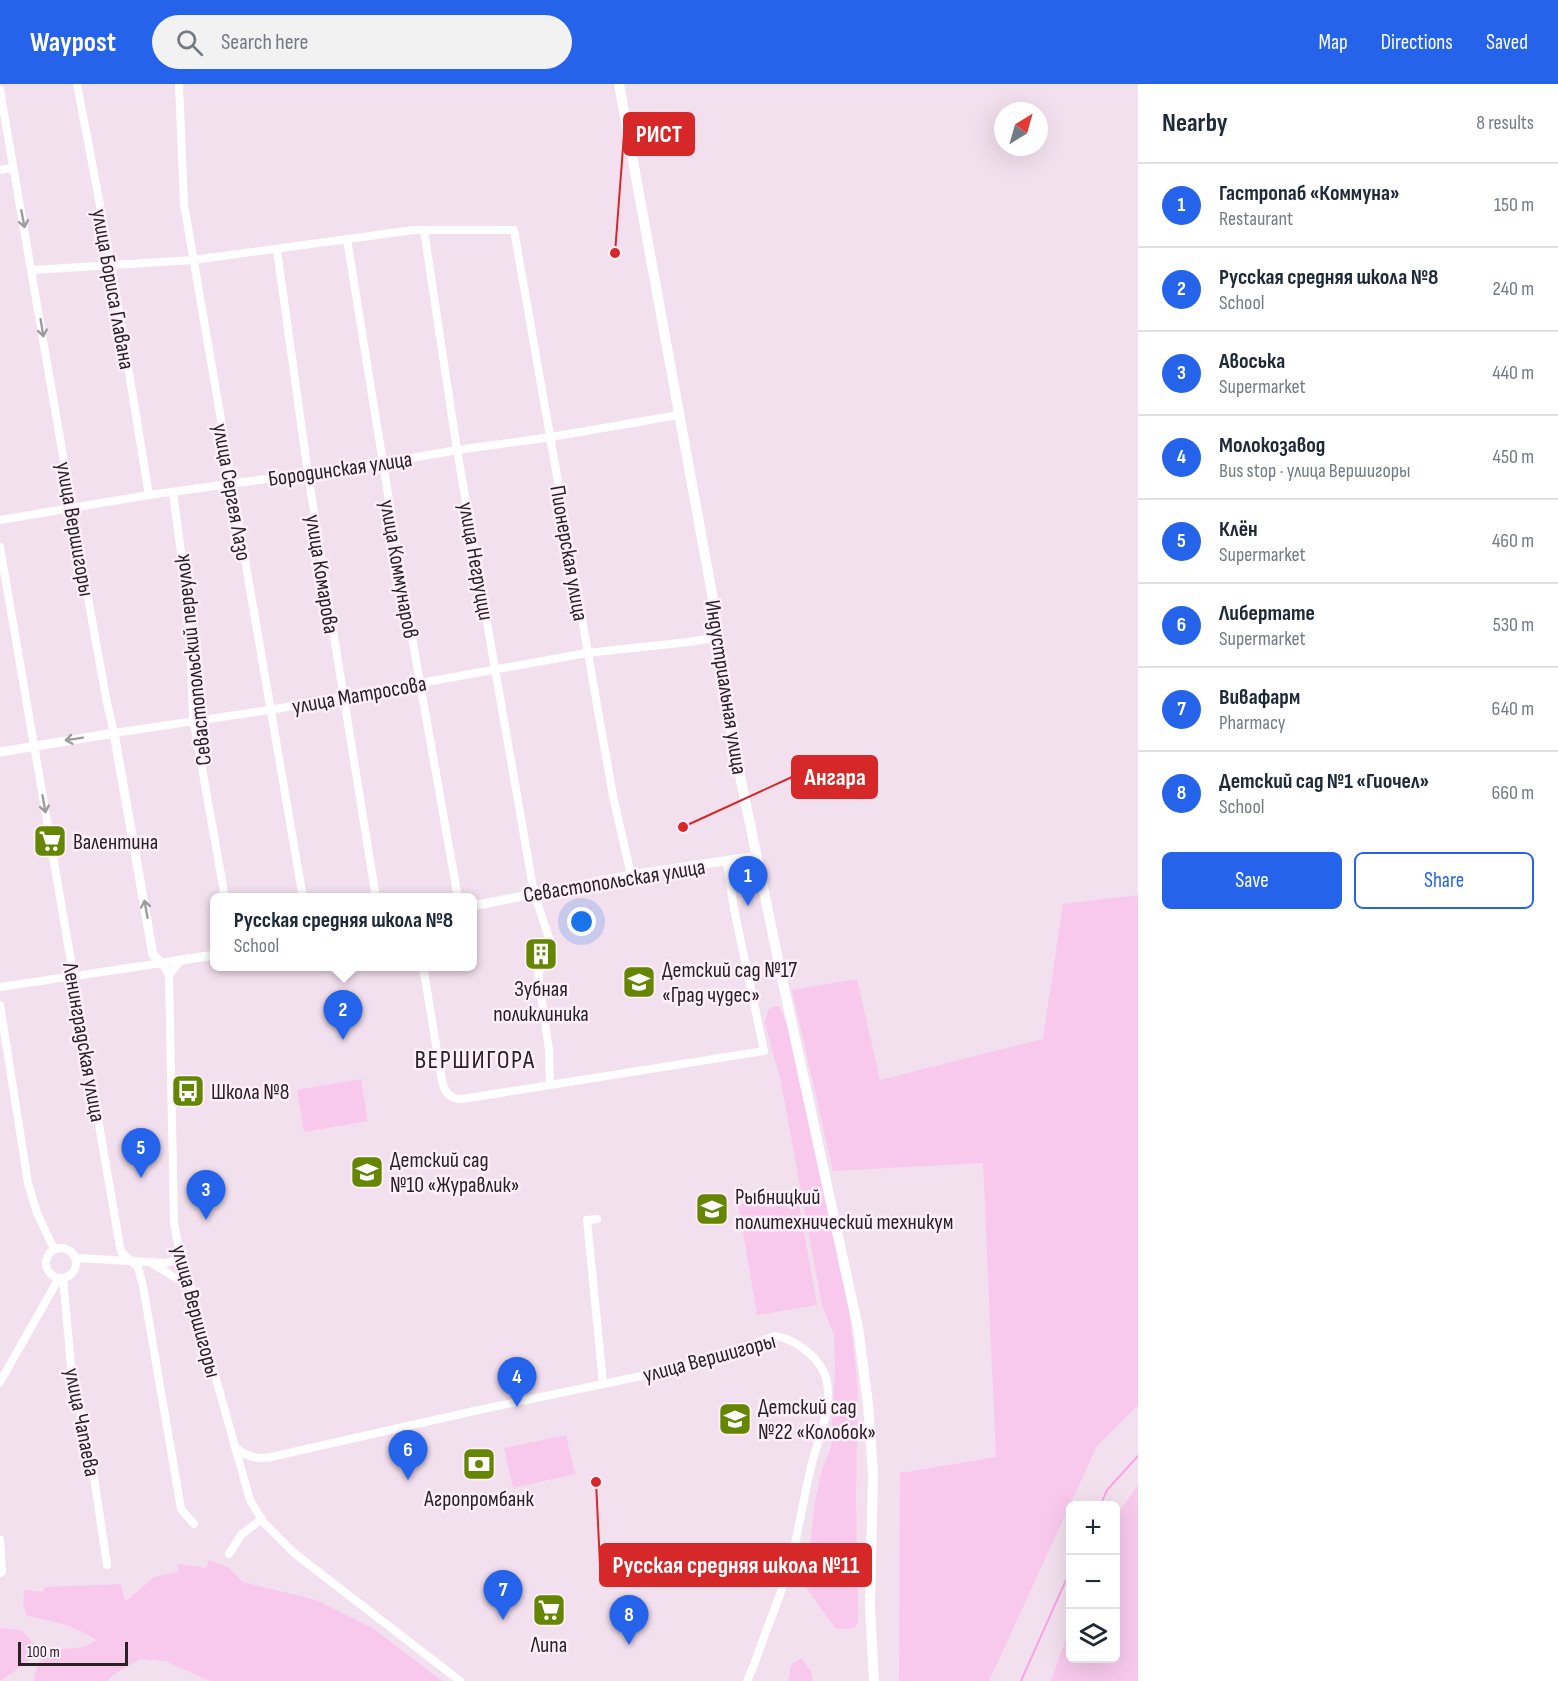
<!DOCTYPE html>
<html lang="en">
<head>
<meta charset="utf-8">
<style>
	body { margin:0; font-family:"Sofia Sans Condensed",sans-serif; background:#f2f2f3; color:#1f2937 }
	.controls { position:absolute; right:18px; bottom:18px; display:grid; overflow:hidden; border-radius:9px; box-shadow:0 6px 24px #0002 }
	.controls button { width:54px; height:54px; display:grid; place-items:center; padding:0; border:0; border-bottom:2px solid #e0e1e3; background:#fff; color:#1f2937; font:30px sans-serif }
	.compass { position:absolute; left:994px; top:18px; width:54px; height:54px; border-radius:50%; background:#fff; box-shadow:0 6px 24px #0002; rotate:37deg }
	.scale { position:absolute; left:18px; bottom:15px; width:110px; box-sizing:border-box; padding-left:6px; border:3px solid #282126; border-top:0; font-size:16px; line-height:21px; white-space:nowrap; color:#282126; -webkit-text-stroke:4px #feeffa; paint-order:stroke }
	.you { position:absolute; left:582px; top:838px; width:21px; height:21px; margin:-15px; border:4px solid #fff; border-radius:50%; background:#1a73e8; box-shadow:0 0 0 9px #1a73e833 }
	.badge { display:grid; place-items:center; width:39px; height:39px; border-radius:50%; background:#2563eb; color:#fff; font-size:20px; font-weight:700 }
	.pin { position:absolute; translate:-50% -50px; filter:drop-shadow(0 2px 3px #0008) }
	.pin::after { content:''; position:absolute; top:32px; width:21px; height:18px; background:inherit; clip-path:polygon(0 0,100% 0,50% 100%) }
	.popup { position:absolute; left:210px; top:809px; width:267px; height:78px; box-sizing:border-box; display:grid; place-content:center; border-radius:9px; background:#fff; filter:drop-shadow(0 2px 4px #0005); font-size:20px; white-space:nowrap; color:#747a83 }
	.popup b { font-size:22px; color:#1f2937 }
	.popup::after { content:''; position:absolute; left:50%; top:100%; margin-left:-12px; border:12px solid transparent; border-top-color:#fff }
	.list { margin:0; padding:0; list-style:none }
	h2 { display:flex; justify-content:space-between; align-items:center; height:78px; margin:0; padding:0 24px; font-size:26px }
	h2 small { font-size:20px; font-weight:400; color:#747a83 }
	.list li { display:grid; grid-template-columns:39px 1fr auto; gap:18px; align-items:center; box-sizing:border-box; height:84px; padding:0 24px; border-top:2px solid #e0e1e3 }
	.list b { display:block; font-size:22px; white-space:nowrap }
	.list p { margin:0; font-size:20px; white-space:nowrap; color:#747a83 }
	.list em { font-size:20px; font-style:normal; color:#747a83 }
	.actions { display:flex; gap:12px; padding:18px 24px }
	.actions a { flex:1; padding:14px 0; border:2px solid #2563eb; border-radius:9px; text-align:center; font-size:21px; color:#2563eb }
	.actions .main { background:#2563eb; color:#fff }
	.icon { flex:none; width:33px; height:33px; fill:none; stroke:currentColor; stroke-width:2; stroke-linecap:round; stroke-linejoin:round }
	.map { position:relative; flex:none; width:1138px; height:1597px; overflow:hidden }
	header { display:flex; align-items:center; gap:36px; box-sizing:border-box; height:84px; padding:0 30px; background:#2563eb; color:#fff }
	header strong { font-size:28px }
	nav { display:flex; gap:33px; margin-inline-start:auto; font-size:21px }
	.search { width:420px; height:54px; background:#f2f2f3; display:flex; align-items:center; gap:15px; box-sizing:border-box; padding:0 21px; border-radius:33px; color:#747a83; font-size:22px }
	main { display:flex }
	aside { flex:1; background:#fff }
	.map>svg:first-child { display:block }
	.green { fill:#f8c9ed }
	.lines { fill:none; stroke-linecap:round; stroke-linejoin:round }
	.stream { stroke:#f8a5e6; stroke-width:2 }
	.minor { stroke:#fff; stroke-width:8 }
	.tertiary { stroke:#fff; stroke-width:9 }
	.secondary { stroke:#fff; stroke-width:10 }
	.oneway { stroke:#9e9b9d }
	.labels { text-anchor:middle; stroke-width:5; stroke-linejoin:round; paint-order:stroke }
	.street-label { font-size:22px; fill:#282126; stroke:#feeffa }
	.poi-label { font-size:22px; fill:#282126; stroke:#feeffa; text-anchor:start }
	.quarter-label { font-size:26px; letter-spacing:1.5px; fill:#282126; stroke:#feeffa }
	.leader { fill:none; stroke:#d62828; stroke-width:2 }
	.callout-dot { fill:#d62828; stroke:#feeffa; stroke-width:2 }
	.callout { fill:#d62828; stroke:#d62828; stroke-width:2 }
	.callout-label { font-size:24px; text-anchor:middle; font-weight:bold; fill:#fff }
</style>
</head>
<body>
<header>
<strong>Waypost</strong>
<div class="search"><svg class="icon" aria-label="search" viewBox="0 0 24 24"><circle cx="10" cy="10" r="6"/><path d="M15 15l6 6"/></svg>Search here</div>
<nav><a>Map</a><a>Directions</a><a>Saved</a></nav>
</header>
<main>
<div class="map">
<svg width="1138" height="1597" viewBox="0 0 1138 1597">
	<rect width="100%" height="100%" fill="#f3e0ee"/>
	<g class="green">
		<path d="M1138,811V1321L1097,1362L989,1597H899L900,1389L996,1373L983,1079L833,1087L792,906L857,895L880,996L1043,955L1063,820Z"/>
		<path d="M774,922H779L789,945L830,1130L849,1226L858,1304L856,1409L858,1538L854,1544L843,1545L835,1544L805,1502L816,1412L823,1383L831,1363L835,1285L834,1251L822,1221L781,998L765,939L768,926Z"/>
		<path d="M361,995L368,1037L304,1048L297,1006Z"/>
		<path d="M797,1109L817,1221L757,1231L738,1120Z"/>
		<path d="M566,1351L575,1390L513,1404L504,1364Z"/>
		<path d="M1138,1401V1597H1051L1070,1543V1574H1116V1432Z"/>
		<path d="M209,1476L229,1484L243,1498L316,1516L374,1545L442,1597H210L165,1577L140,1575L114,1590L107,1597H34C41,1547 72,1576 96,1556C76,1542 51,1536 27,1532L23,1521L24,1506L43,1508L44,1503L121,1500L125,1518L154,1493L178,1488V1480L206,1484Z"/>
		<path d="M0,1544L21,1546L34,1560L32,1575L0,1597Z"/>
		<path d="M801,1574L811,1587L813,1597H788L791,1581Z"/>
	</g>
	<g class="lines">
		<g class="stream">
			<path d="M1100,1422L1107,1406L1138,1372"/>
			<path d="M1021,1597L1070,1487"/>
		</g>
		<g class="minor">
			<path d="M77,0L111,179L149,411"/>
			<path d="M179,0L184,120L303,814"/>
			<path d="M0,6L72,424L106,614L114,649L276,625L587,569L689,558L719,553"/>
			<path d="M0,86L13,84"/>
			<path d="M347,155L401,491L458,814"/>
			<path d="M277,166L308,390L376,814"/>
			<path d="M33,186L193,176L414,146H514L613,712L631,791"/>
			<path d="M173,409L189,527L193,633L225,814"/>
			<path d="M0,436L149,411L383,379L457,366L551,353L679,331"/>
			<path d="M0,463L120,1163L122,1169L138,1183L143,1202L181,1425L194,1440"/>
			<path d="M180,877L169,891L174,1138L177,1156L250,1416L264,1439L294,1469L460,1597"/>
			<path d="M423,882L442,997C445,1009 450,1015 462,1015L550,1001L549,965L538,890L548,870L550,857L534,809L457,366L424,146"/>
			<path d="M0,903L162,879L169,891"/>
			<path d="M0,921L28,1099L37,1129L54,1165"/>
			<path d="M550,1001L764,967L734,825L727,778"/>
			<path d="M597,1135L587,1136L603,1299"/>
			<circle cx="61" cy="1179" r="15"/>
			<path d="M76,1174L166,1179L175,1176L181,1170"/>
			<path d="M153,1180L191,1203"/>
			<path d="M63,1194L71,1282L93,1386L107,1481"/>
			<path d="M0,1298L59,1194"/>
			<path d="M235,1363C246,1373 257,1376 271,1373L474,1327L675,1285L706,1278L775,1252C797,1255 823,1276 827,1298C832,1329 816,1358 810,1387C804,1413 800,1438 794,1464C789,1489 779,1513 770,1537C762,1557 756,1578 747,1597"/>
			<path d="M0,1456L2,1488L0,1489"/>
			<path d="M229,1470L241,1451L262,1435"/>
		</g>
		<g class="tertiary">
			<path d="M0,668L114,649L153,871L162,879L214,871"/>
			<path d="M472,822L631,791L757,772"/>
		</g>
		<path class="secondary" d="M619,0L714,521L732,653L780,885L858,1244L868,1320L873,1389L870,1523L874,1597"/>
	</g>
	<defs><path id="oneway-shaft" d="M-6 0H5M1.5-3L5.5 0L1.5 3" fill="none" stroke-width="1.6" stroke-linecap="round" stroke-linejoin="round" transform="scale(1.5)"/></defs>
	<g class="oneway">
		<use href="#oneway-shaft" transform="translate(23 135) rotate(79)"/>
		<use href="#oneway-shaft" transform="translate(42 244) rotate(81)"/>
		<use href="#oneway-shaft" transform="translate(74 655) rotate(171)"/>
		<use href="#oneway-shaft" transform="translate(44 720) rotate(80)"/>
		<use href="#oneway-shaft" transform="translate(146 825) rotate(-100)"/>
	</g>
	<defs>
		<g id="supermarket-square" transform="scale(1.725)"><rect x="-9" y="-9" width="18" height="18" rx="4" fill="#658602" stroke="#feeffa"/><path d="M-6-5.5h2.5l.6 2H6L4.5 2H-2.5L-4.4-4H-6ZM-1.5 3.2a1.3 1.3 0 1 0 .1 0ZM3 3.2a1.3 1.3 0 1 0 .1 0Z" fill="#fff"/></g>
		<g id="building-square" transform="scale(1.725)"><rect x="-9" y="-9" width="18" height="18" rx="4" fill="#658602" stroke="#feeffa"/><path d="M-4-6H4V6H1V3H-1V6H-4ZM-2.5-4.3h1.7v1.8h-1.7ZM.8-4.3h1.7v1.8H.8ZM-2.5-1h1.7V.8h-1.7ZM.8-1h1.7V.8H.8Z" fill="#fff"/></g>
		<g id="school-square" transform="scale(1.725)"><rect x="-9" y="-9" width="18" height="18" rx="4" fill="#658602" stroke="#feeffa"/><path d="M0-5L7-2L0 1L-7-2ZM-4 1L0 2.5L4 1V4Q0 6-4 4Z" fill="#fff"/></g>
		<g id="bus-square" transform="scale(1.725)"><rect x="-9" y="-9" width="18" height="18" rx="4" fill="#658602" stroke="#feeffa"/><path d="M-5-6H5V4H4V6H2V4H-2V6H-4V4H-5ZM-3.5-4V0h7V-4ZM-3.5 1.2v1.5H-2V1.2ZM2 1.2v1.5H3.5V1.2Z" fill="#fff"/></g>
		<g id="university-square" transform="scale(1.725)"><rect x="-9" y="-9" width="18" height="18" rx="4" fill="#658602" stroke="#feeffa"/><path d="M0-5L7-2L0 1L-7-2ZM-4 1L0 2.5L4 1V4Q0 6-4 4Z" fill="#fff"/></g>
		<g id="bank-square" transform="scale(1.725)"><rect x="-9" y="-9" width="18" height="18" rx="4" fill="#658602" stroke="#feeffa"/><path d="M-6-4H6V4H-6ZM0-2.3a2.3 2.3 0 1 0 0 4.6a2.3 2.3 0 1 0 0-4.6Z" fill="#fff"/></g>
	</defs>
	<g fill-rule="evenodd">
		<use href="#supermarket-square" x="50" y="757"/>
		<use href="#building-square" x="541" y="870"/>
		<use href="#school-square" x="639" y="898"/>
		<use href="#bus-square" x="188" y="1007"/>
		<use href="#school-square" x="367" y="1088"/>
		<use href="#university-square" x="712" y="1125"/>
		<use href="#school-square" x="735" y="1335"/>
		<use href="#bank-square" x="479" y="1380"/>
		<use href="#supermarket-square" x="549" y="1526"/>
	</g>
	<g class="labels">
		<g class="street-label">
			<text transform="translate(114 205) rotate(80)" y="8">улица Бориса Главана</text>
			<text transform="translate(340 384) rotate(-8)" y="8">Бородинская улица</text>
			<text transform="translate(233 408) rotate(80)" y="8">улица Сергея Лазо</text>
			<text transform="translate(76 445) rotate(80)" y="8">улица Вершигоры</text>
			<text transform="translate(570 469) rotate(80)" y="8">Пионерская улица</text>
			<text transform="translate(477 477) rotate(80)" y="8">улица Негруцци</text>
			<text transform="translate(400 485) rotate(80)" y="8">улица Коммунаров</text>
			<text transform="translate(323 490) rotate(81)" y="8">улица Комарова</text>
			<text transform="translate(192 576) rotate(-96)" y="8">Севастопольский переулок</text>
			<text transform="translate(727 603) rotate(81)" y="8">Индустриальная улица</text>
			<text transform="translate(359 610) rotate(-10)" y="8">улица Матросова</text>
			<text transform="translate(614 796) rotate(-9)" y="8">Севастопольская улица</text>
			<text transform="translate(85 958) rotate(80)" y="8">Ленинградская улица</text>
			<text transform="translate(197 1227) rotate(75)" y="8">улица Вершигоры</text>
			<text transform="translate(709 1273) rotate(-15)" y="8">улица Вершигоры</text>
			<text transform="translate(83 1338) rotate(79)" y="8">улица Чапаева</text>
		</g>
		<g class="poi-label">
			<text x="73" y="765">Валентина</text>
			<text x="662" y="893">Детский сад №17<tspan x="662" dy="25">«Град чудес»</tspan></text>
			<text x="541" y="912" text-anchor="middle">Зубная<tspan x="541" dy="25">поликлиника</tspan></text>
			<text x="211" y="1015">Школа №8</text>
			<text x="390" y="1083">Детский сад<tspan x="390" dy="25">№10 «Журавлик»</tspan></text>
			<text x="735" y="1120">Рыбницкий<tspan x="735" dy="25">политехнический техникум</tspan></text>
			<text x="758" y="1330">Детский сад<tspan x="758" dy="25">№22 «Колобок»</tspan></text>
			<text x="479" y="1422" text-anchor="middle">Агропромбанк</text>
			<text x="549" y="1568" text-anchor="middle">Липа</text>
		</g>
		<g class="quarter-label">
			<text x="475" y="984">ВЕРШИГОРА</text>
		</g>
	</g>
	<path class="leader" d="M615 169L624 50M683 743L792 693M596 1398L600 1481"/>
	<g class="callout-dot">
		<circle cx="615" cy="169" r="6"/>
		<circle cx="683" cy="743" r="6"/>
		<circle cx="596" cy="1398" r="6"/>
	</g>
	<g class="callout">
		<rect x="624" y="29" width="70" height="42" rx="6"/>
		<rect x="792" y="672" width="85" height="42" rx="6"/>
		<rect x="600" y="1460" width="271" height="42" rx="6"/>
	</g>
	<g class="callout-label">
		<text x="659" y="58">РИСТ</text>
		<text x="835" y="701">Ангара</text>
		<text x="736" y="1489">Русская средняя школа №11</text>
	</g>
</svg>
<div class="controls">
<button>+</button>
<button>−</button>
<button><svg class="icon" aria-label="layers" viewBox="0 0 24 24"><path d="M12 4l9 5-9 5-9-5zM3 14l9 5 9-5"/></svg></button>
</div>
<svg class="compass" viewBox="-18 -18 36 36"><path d="M0-13l5 13h-10z" fill="#e53935"/><path d="M0 13l5-13h-10z" fill="#747a83"/></svg>
<div class="scale">100 m</div>
<div class="you"></div>
<div class="pin badge" style="left:748px;top:822px">1</div>
<div class="pin badge" style="left:343px;top:956px">2</div>
<div class="popup"><b>Русская средняя школа №8</b>School</div>
<div class="pin badge" style="left:206px;top:1136px">3</div>
<div class="pin badge" style="left:517px;top:1323px">4</div>
<div class="pin badge" style="left:141px;top:1094px">5</div>
<div class="pin badge" style="left:408px;top:1396px">6</div>
<div class="pin badge" style="left:503px;top:1536px">7</div>
<div class="pin badge" style="left:629px;top:1561px">8</div>
</div>
<aside>
<h2>Nearby<small>8 results</small></h2>
<ul class="list">
<li><span class="badge">1</span><div><b>Гастропаб «Коммуна»</b><p>Restaurant</p></div><em>150 m</em></li>
<li><span class="badge">2</span><div><b>Русская средняя школа №8</b><p>School</p></div><em>240 m</em></li>
<li><span class="badge">3</span><div><b>Авоська</b><p>Supermarket</p></div><em>440 m</em></li>
<li><span class="badge">4</span><div><b>Молокозавод</b><p>Bus stop · улица Вершигоры</p></div><em>450 m</em></li>
<li><span class="badge">5</span><div><b>Клён</b><p>Supermarket</p></div><em>460 m</em></li>
<li><span class="badge">6</span><div><b>Либертате</b><p>Supermarket</p></div><em>530 m</em></li>
<li><span class="badge">7</span><div><b>Вивафарм</b><p>Pharmacy</p></div><em>640 m</em></li>
<li><span class="badge">8</span><div><b>Детский сад №1 «Гиочел»</b><p>School</p></div><em>660 m</em></li>
</ul>
<div class="actions"><a class="main">Save</a><a>Share</a></div>
</aside>
</main>
</body>
</html>
